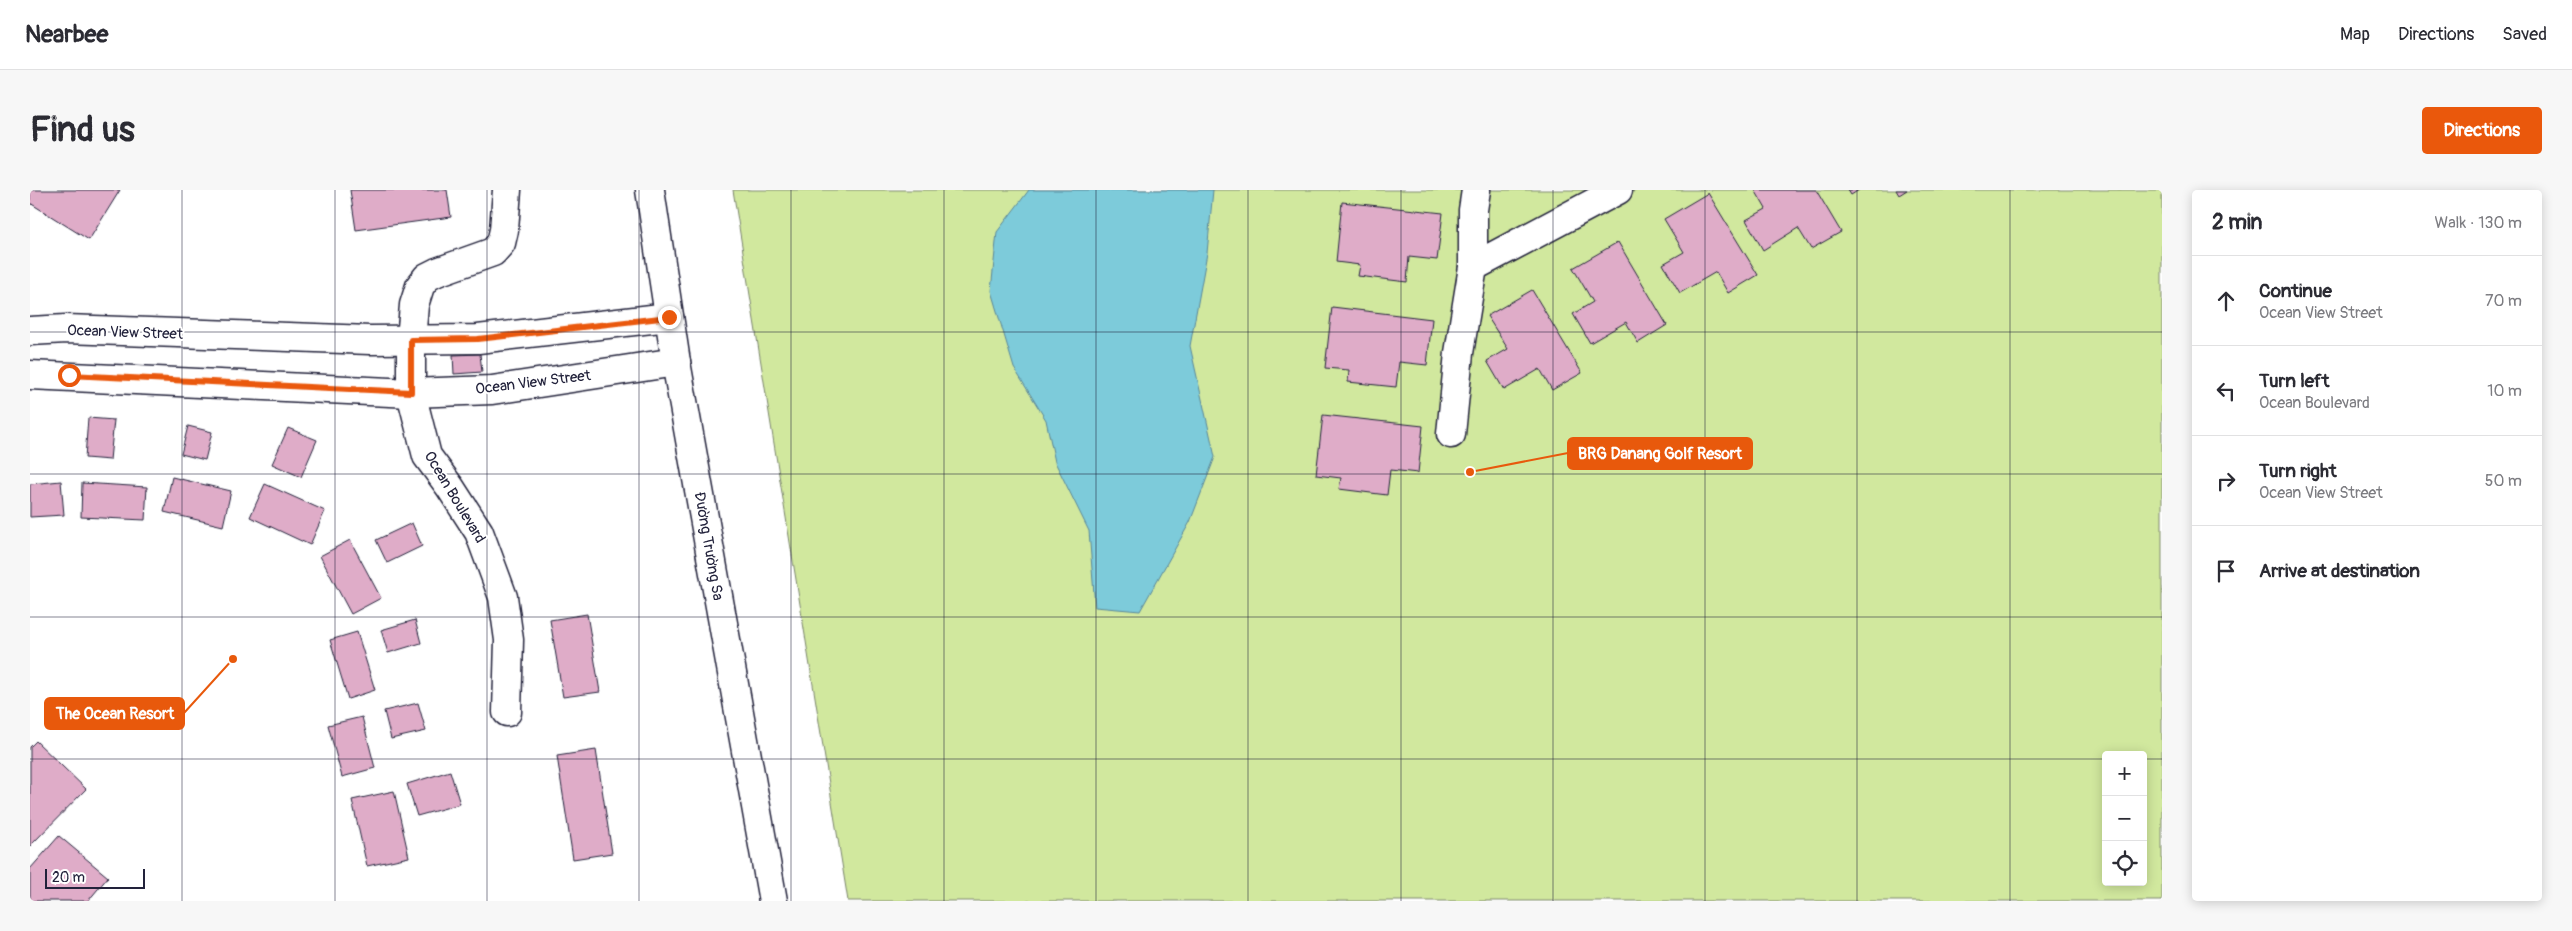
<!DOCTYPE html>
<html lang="en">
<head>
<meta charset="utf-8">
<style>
	body { margin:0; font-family:Pangolin,sans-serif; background:#f7f7f7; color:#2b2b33 }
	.controls { position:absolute; right:15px; bottom:15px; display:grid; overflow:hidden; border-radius:5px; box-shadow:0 2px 12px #0003 }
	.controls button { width:45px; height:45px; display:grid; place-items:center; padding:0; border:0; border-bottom:1px solid #e1e1e2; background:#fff; color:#2b2b33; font:25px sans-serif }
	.scale { position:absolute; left:15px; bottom:12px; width:100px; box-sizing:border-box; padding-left:5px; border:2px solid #22223b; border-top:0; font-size:14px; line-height:18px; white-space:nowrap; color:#22223b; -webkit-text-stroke:4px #fff; paint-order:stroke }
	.stop { position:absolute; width:15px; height:15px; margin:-11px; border:4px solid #ea580c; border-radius:50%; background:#fff }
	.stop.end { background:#ea580c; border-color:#fff; box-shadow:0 1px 5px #0008 }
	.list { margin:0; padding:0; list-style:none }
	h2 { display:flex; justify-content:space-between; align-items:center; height:65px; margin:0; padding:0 20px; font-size:21px }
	h2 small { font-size:16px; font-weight:400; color:#7c7c81 }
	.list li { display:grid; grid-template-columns:32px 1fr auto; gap:15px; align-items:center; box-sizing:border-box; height:90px; padding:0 20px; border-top:1px solid #e1e1e2 }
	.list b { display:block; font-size:19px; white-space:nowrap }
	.list p { margin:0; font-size:16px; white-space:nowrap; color:#7c7c81 }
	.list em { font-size:16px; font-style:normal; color:#7c7c81 }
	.icon { flex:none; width:28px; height:28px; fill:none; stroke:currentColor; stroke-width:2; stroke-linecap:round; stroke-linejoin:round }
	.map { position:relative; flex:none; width:2132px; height:711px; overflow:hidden; border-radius:5px }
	header { display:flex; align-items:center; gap:30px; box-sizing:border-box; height:70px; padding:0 25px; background:#fff; border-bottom:1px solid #e1e1e2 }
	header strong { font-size:24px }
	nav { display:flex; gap:28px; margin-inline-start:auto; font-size:18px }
	.intro { display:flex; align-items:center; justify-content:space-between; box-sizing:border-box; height:120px; padding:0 30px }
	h1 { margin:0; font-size:35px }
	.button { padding:12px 22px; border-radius:5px; background:#ea580c; color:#fff; font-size:18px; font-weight:700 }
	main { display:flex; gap:30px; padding:0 30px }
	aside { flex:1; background:#fff; border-radius:5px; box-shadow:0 2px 12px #0003 }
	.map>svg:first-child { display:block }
	.green { fill:#d1e89e; stroke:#7a856c; fill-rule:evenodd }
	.water { fill:#7dcbda; stroke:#59879a }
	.building { fill:#dfacc8; stroke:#22223b }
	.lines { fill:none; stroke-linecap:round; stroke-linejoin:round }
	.minor-casing { stroke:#22223b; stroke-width:31 }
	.secondary-casing { stroke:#22223b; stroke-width:31 }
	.minor { stroke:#fff; stroke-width:28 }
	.secondary { stroke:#fff; stroke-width:28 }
	.route { stroke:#ea580c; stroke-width:6 }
	.grid { fill:none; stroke:#22223b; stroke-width:1; stroke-opacity:0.55 }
	.labels { text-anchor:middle; stroke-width:4; stroke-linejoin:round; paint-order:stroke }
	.street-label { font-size:15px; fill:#22223b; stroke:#fff }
	.leader { fill:none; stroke:#e8590c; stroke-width:2 }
	.callout-dot { fill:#e8590c; stroke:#fff; stroke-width:2 }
	.callout { fill:#e8590c; stroke:#e8590c; stroke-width:2 }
	.callout-label { font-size:16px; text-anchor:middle; font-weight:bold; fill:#fff }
</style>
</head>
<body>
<header>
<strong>Nearbee</strong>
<nav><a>Map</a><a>Directions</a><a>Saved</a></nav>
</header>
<div class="intro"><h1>Find us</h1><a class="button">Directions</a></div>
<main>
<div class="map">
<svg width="2132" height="711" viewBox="0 0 2132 711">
	<rect width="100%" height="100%" fill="#fff"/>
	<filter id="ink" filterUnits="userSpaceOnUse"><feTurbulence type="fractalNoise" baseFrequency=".02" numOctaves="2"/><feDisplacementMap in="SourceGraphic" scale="10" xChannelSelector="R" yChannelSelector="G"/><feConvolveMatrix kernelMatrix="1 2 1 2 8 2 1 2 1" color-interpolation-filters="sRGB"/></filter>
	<g filter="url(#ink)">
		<path class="green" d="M703,0H2132V711H818ZM2076,565H2113V692H2076Z"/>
		<path class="water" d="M999,0H1183L1177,63L1160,156L1185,267L1160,332L1110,421L1065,417L1059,341L1025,272L1016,230L984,178L961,101L967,42Z"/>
		<g class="building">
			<path d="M0,0H90L59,50L0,13Z"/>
			<path d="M320,0H417L421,27L326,40Z"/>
			<path d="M1725,0H1786L1811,42L1781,59L1768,38L1733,60L1716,30L1736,19Z"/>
			<path d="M1818,0H1829L1821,5Z"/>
			<path d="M1866,0H1877L1869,5Z"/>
			<path d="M1678,3L1728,85L1698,103L1686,82L1650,103L1633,74L1654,62L1634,29Z"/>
			<path d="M1312,12L1413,23L1407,70L1379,67L1377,92L1328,86L1330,75L1306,72Z"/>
			<path d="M1588,52L1637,135L1608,153L1596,132L1560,153L1543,124L1563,112L1543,78Z"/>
			<path d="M1502,100L1552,183L1522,200L1510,179L1474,200L1457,171L1478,159L1457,126Z"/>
			<path d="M1302,117L1402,129L1397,175L1369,172L1366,197L1318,192L1319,180L1295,178Z"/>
			<path d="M450,164L452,182L424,184L423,165Z"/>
			<path d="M1293,225L1393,236L1388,283L1360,280L1357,305L1309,299L1311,288L1286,285Z"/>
			<path d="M58,228L84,230L80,270L55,268Z"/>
			<path d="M158,236L182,242L175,270L151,264Z"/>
			<path d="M258,238L287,250L271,287L242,274Z"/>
			<path d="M142,287L201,301L193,336L134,322Z"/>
			<path d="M31,291L34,325L0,327V294Z"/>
			<path d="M52,293L117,297L115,330L51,327Z"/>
			<path d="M235,294L295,321L280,355L220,327Z"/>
			<path d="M382,333L392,356L357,373L346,350Z"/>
			<path d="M320,350L351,408L321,424L290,366Z"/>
			<path d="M557,424L570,502L533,507L520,430Z"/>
			<path d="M385,430L391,453L358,463L351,440Z"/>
			<path d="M327,442L345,500L318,509L300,450Z"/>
			<path d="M388,513L396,541L361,549L354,521Z"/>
			<path d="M332,527L345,578L312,587L298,535Z"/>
			<path d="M6,551L56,599L0,656V557Z"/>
			<path d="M566,560L582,663L543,669L527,566Z"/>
			<path d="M420,581L430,614L387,626L377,594Z"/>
			<path d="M364,601L379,667L337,676L322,610Z"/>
			<path d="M29,646L78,687L58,711H0V679Z"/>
		</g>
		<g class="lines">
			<g class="minor-casing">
				<g id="minor">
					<path d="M477,0L474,40L471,53L463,62L407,82L397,87L390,96L384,115L381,150V203L397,266L420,297L449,342L473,407L479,450L477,522"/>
					<path d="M1443,77L1588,0"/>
					<path d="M0,141L36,139L340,150L448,149L639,127"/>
					<path d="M0,185L381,203L462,200L646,172"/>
					<path d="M1421,244L1429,163L1443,77V20L1446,0"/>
				</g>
			</g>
			<g class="secondary-casing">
				<path id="secondary" d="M620,0L646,172L743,711"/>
			</g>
			<use href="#minor" class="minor"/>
			<use href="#secondary" class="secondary"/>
		</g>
	</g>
	<g class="lines" filter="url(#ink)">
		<path class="route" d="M39,185L381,202V150L448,149L639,127"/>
	</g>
	<path class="grid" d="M152,0V711M305,0V711M457,0V711M609,0V711M761,0V711M914,0V711M1066,0V711M1218,0V711M1371,0V711M1523,0V711M1675,0V711M1827,0V711M1980,0V711M0,142H2132M0,284H2132M0,427H2132M0,569H2076M2113,569H2132"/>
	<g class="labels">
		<g class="street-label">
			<text transform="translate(95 142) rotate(2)" y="5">Ocean View Street</text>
			<text transform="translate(503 192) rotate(-7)" y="5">Ocean View Street</text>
			<text transform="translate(425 307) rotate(59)" y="5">Ocean Boulevard</text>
			<text transform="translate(679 356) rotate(80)" y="5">Đường Trường Sa</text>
		</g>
	</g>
	<path class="leader" d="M1440 282L1538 263M203 469L154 523"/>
	<g class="callout-dot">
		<circle cx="1440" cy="282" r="5"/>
		<circle cx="203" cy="469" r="5"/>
	</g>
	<g class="callout">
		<rect x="1538" y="248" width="184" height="31" rx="5"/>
		<rect x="15" y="508" width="139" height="31" rx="5"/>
	</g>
	<g class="callout-label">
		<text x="1630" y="269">BRG Danang Golf Resort</text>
		<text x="85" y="529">The Ocean Resort</text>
	</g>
</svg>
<div class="controls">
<button>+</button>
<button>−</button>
<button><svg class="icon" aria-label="locate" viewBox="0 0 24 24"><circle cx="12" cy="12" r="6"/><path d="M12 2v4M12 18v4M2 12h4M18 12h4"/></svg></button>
</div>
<div class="scale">20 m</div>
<div class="stop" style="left:39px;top:185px"></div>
<div class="stop end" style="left:639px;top:127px"></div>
</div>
<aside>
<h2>2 min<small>Walk · 130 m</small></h2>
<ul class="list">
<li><svg class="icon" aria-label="ahead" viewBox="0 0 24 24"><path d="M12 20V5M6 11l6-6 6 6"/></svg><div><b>Continue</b><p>Ocean View Street</p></div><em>70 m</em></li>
<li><svg class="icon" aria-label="left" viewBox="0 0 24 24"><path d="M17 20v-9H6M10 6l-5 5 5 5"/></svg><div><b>Turn left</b><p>Ocean Boulevard</p></div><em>10 m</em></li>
<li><svg class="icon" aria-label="right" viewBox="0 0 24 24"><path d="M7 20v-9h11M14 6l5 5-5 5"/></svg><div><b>Turn right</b><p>Ocean View Street</p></div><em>50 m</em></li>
<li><svg class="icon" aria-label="arrive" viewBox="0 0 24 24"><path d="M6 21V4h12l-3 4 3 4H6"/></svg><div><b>Arrive at destination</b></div></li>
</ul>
</aside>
</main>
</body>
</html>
